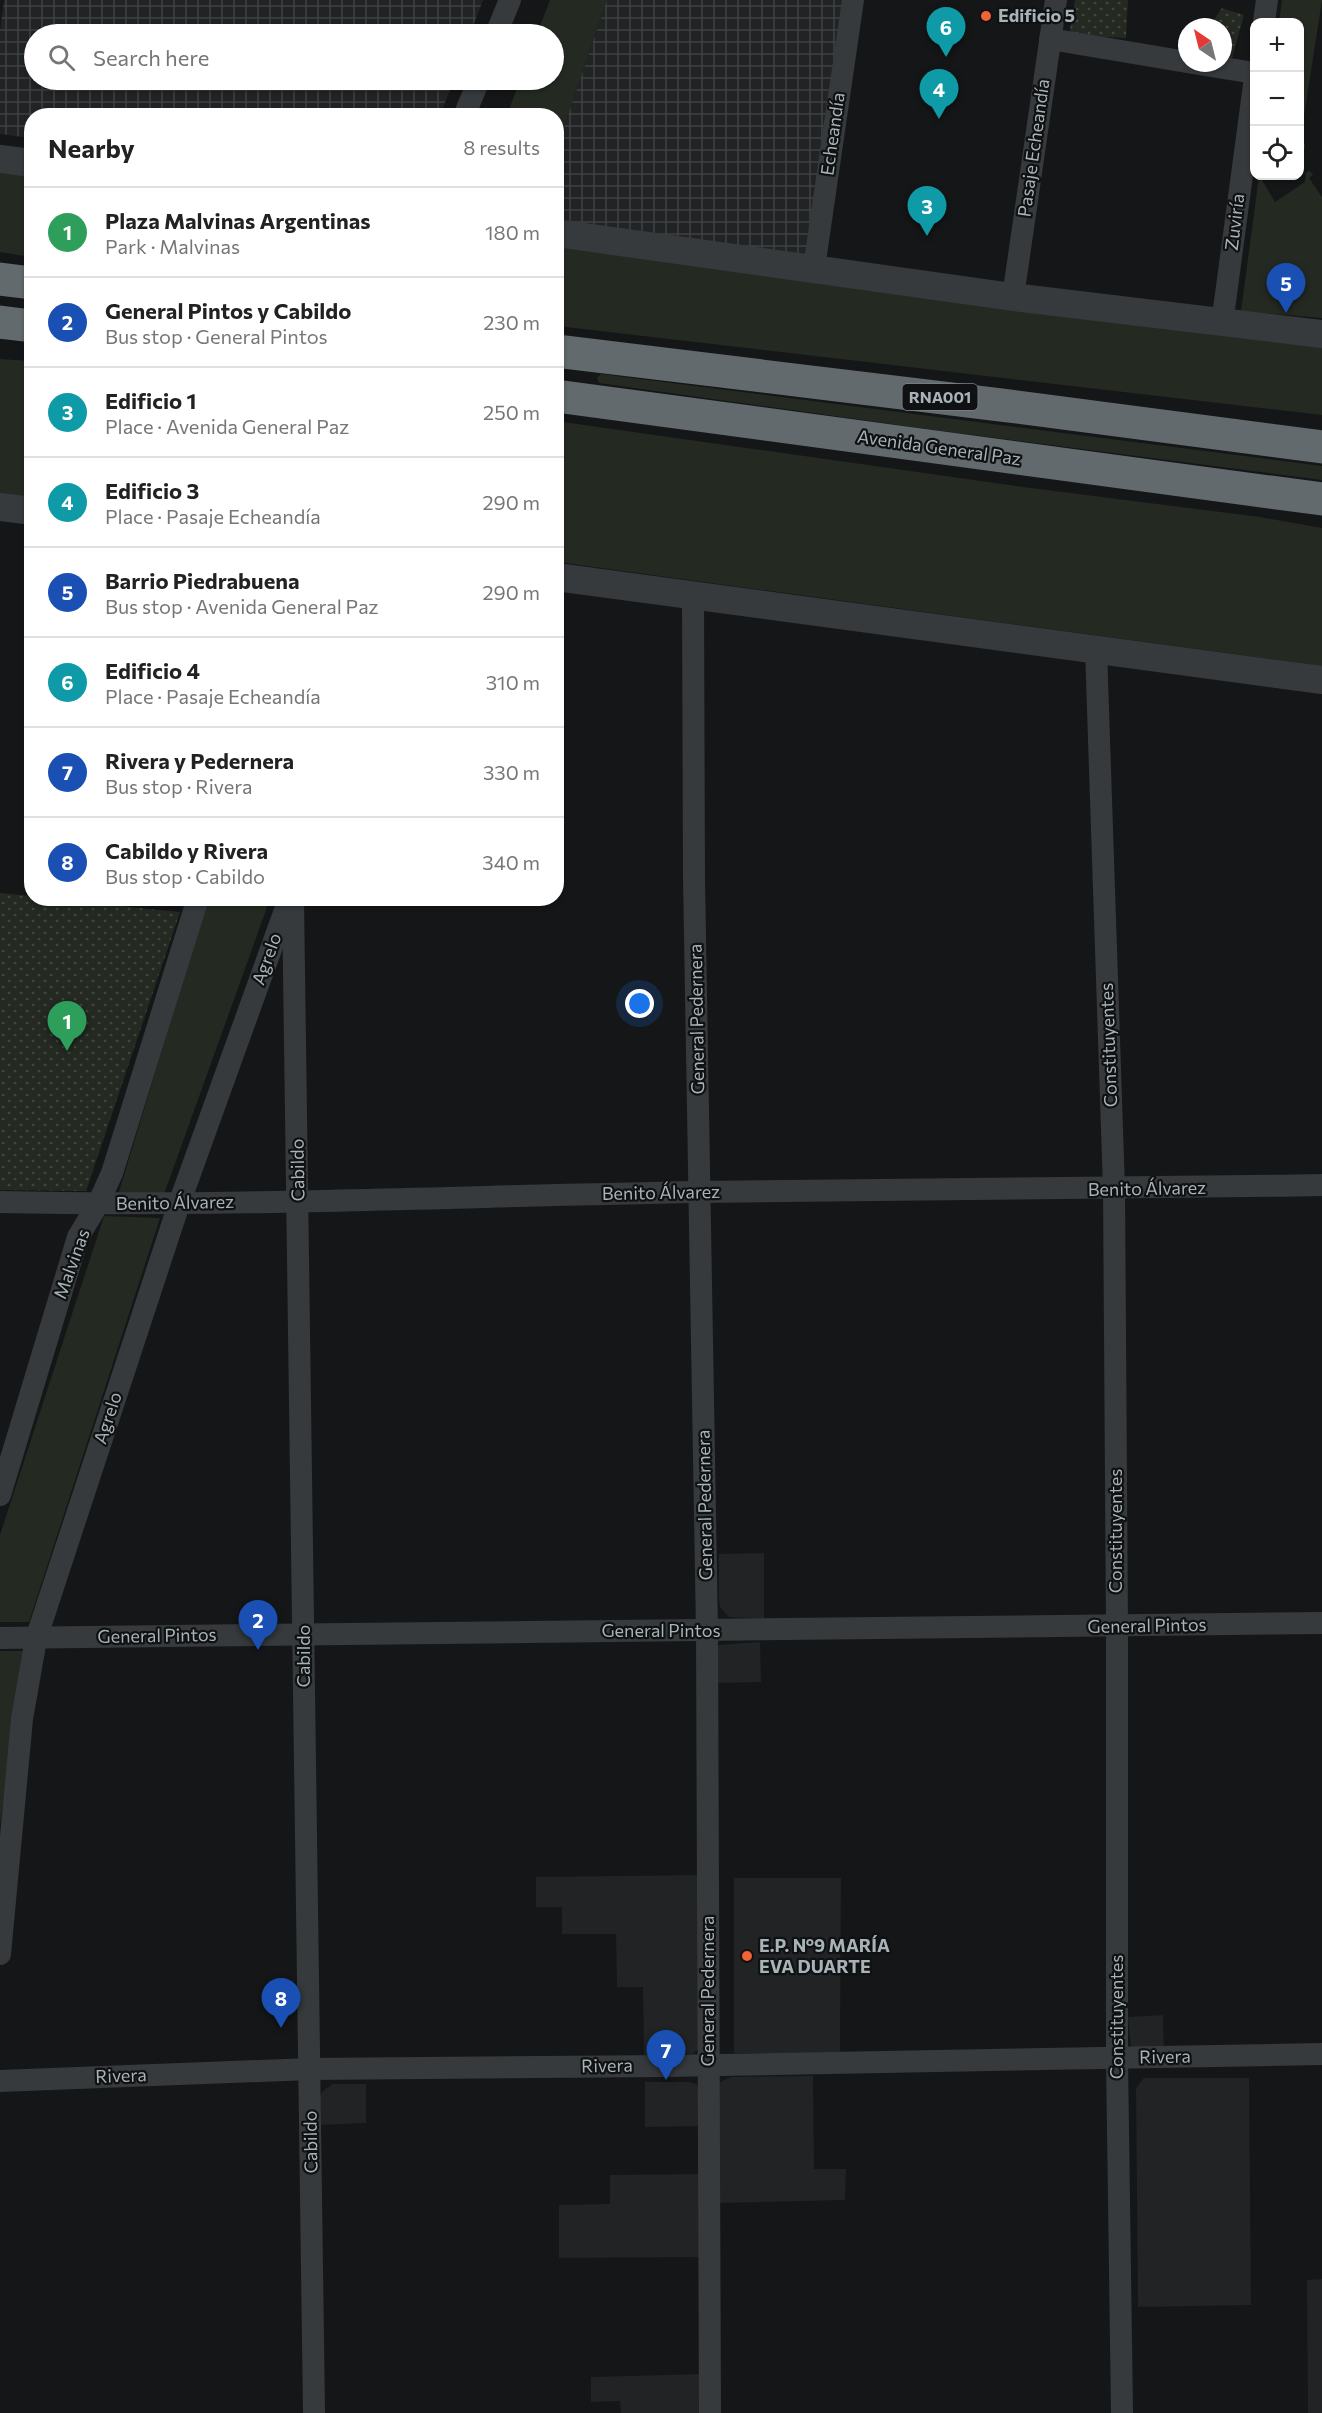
<!DOCTYPE html>
<html lang="en">
<head>
<meta charset="utf-8">
<style>
	body { margin:0; font-family:Commissioner,sans-serif; background:#f6f6f6; color:#222 }
	.controls { position:absolute; right:18px; top:18px; display:grid; overflow:hidden; border-radius:12px; box-shadow:0 2px 4px #0004 }
	.controls button { width:54px; height:54px; display:grid; place-items:center; padding:0; border:0; border-bottom:2px solid #e0e0e0; background:#fff; color:#222; font:30px sans-serif }
	.compass { position:absolute; left:1178px; top:18px; width:54px; height:54px; border-radius:50%; background:#fff; box-shadow:0 2px 4px #0004; rotate:325deg }
	.you { position:absolute; left:640px; top:1004px; width:21px; height:21px; margin:-15px; border:4px solid #fff; border-radius:50%; background:#1a73e8; box-shadow:0 0 0 9px #1a73e833 }
	.badge { display:grid; place-items:center; width:39px; height:39px; border-radius:50%; background:#0f766e; color:#fff; font-size:20px; font-weight:700 }
	.pin { position:absolute; translate:-50% -50px; filter:drop-shadow(0 2px 3px #0008) }
	.pin::after { content:''; position:absolute; top:32px; width:21px; height:18px; background:inherit; clip-path:polygon(0 0,100% 0,50% 100%) }
	.list { margin:0; padding:0; list-style:none }
	h2 { display:flex; justify-content:space-between; align-items:center; height:78px; margin:0; padding:0 24px; font-size:26px }
	h2 small { font-size:20px; font-weight:400; color:#767676 }
	.list li { display:grid; grid-template-columns:39px 1fr auto; gap:18px; align-items:center; box-sizing:border-box; height:90px; padding:0 24px; border-top:2px solid #e0e0e0 }
	.list b { display:block; font-size:22px; white-space:nowrap }
	.list p { margin:0; font-size:20px; white-space:nowrap; color:#767676 }
	.list em { font-size:20px; font-style:normal; color:#767676 }
	.icon { flex:none; width:33px; height:33px; fill:none; stroke:currentColor; stroke-width:2; stroke-linecap:round; stroke-linejoin:round }
	.map { position:relative; flex:none; width:1322px; height:2413px; overflow:hidden }
	.search { position:absolute; background:#fff; box-shadow:0 2px 4px #0004; left:24px; top:24px; width:540px; height:66px; display:flex; align-items:center; gap:15px; box-sizing:border-box; padding:0 21px; border-radius:33px; color:#767676; font-size:22px }
	.panel { position:absolute; background:#fff; box-shadow:0 2px 4px #0004; left:24px; top:108px; width:540px; height:798px; border-radius:24px }
	.map>svg:first-child { display:block }
	.built { fill:#212324 }
	.industrial { fill:url(#industrial-grid) }
	.green { fill:#242a22 }
	.park { fill:url(#park-dots) }
	.lines { fill:none; stroke-linecap:round; stroke-linejoin:round }
	.minor { stroke:#363a3c; stroke-width:22 }
	.tertiary { stroke:#363a3c; stroke-width:28 }
	.motorway { stroke:#626a6d; stroke-width:33 }
	.poi-dot { fill:#f16234; stroke:#101112; stroke-width:2 }
	.labels { text-anchor:middle; stroke-width:4.5; stroke-linejoin:round; paint-order:stroke }
	.shield { fill:#101112; stroke:#7a8286; stroke-width:1.5 }
	.shield-label { font-size:16px; font-weight:bold; fill:#a7b3b7 }
	.poi-label { font-size:18px; font-weight:bold; fill:#a7b3b7; stroke:#101112; text-anchor:start }
	.street-label { font-size:18px; fill:#a7b3b7; stroke:#101112 }
</style>
</head>
<body>
<div class="map">
<svg width="1322" height="2413" viewBox="0 0 1322 2413">
	<defs>
		<pattern id="industrial-grid" width="8" height="8" patternUnits="userSpaceOnUse" patternTransform="scale(1.5)"><rect width="8" height="8" fill="#212324"/><path d="M0 4h8M4 0v8" fill="none" stroke="#3e4142"/></pattern>
		<pattern id="park-dots" width="8" height="8" patternUnits="userSpaceOnUse" patternTransform="scale(1.5)"><rect width="8" height="8" fill="#242a22"/><path d="M2 2h.1M6 6h.1" fill="none" stroke="#414640" stroke-width="1.8" stroke-linecap="round"/></pattern>
	</defs>
	<rect width="100%" height="100%" fill="#151617"/>
	<g class="built">
		<path d="M764,1553V1619L729,1617L720,1607L719,1599V1554Z"/>
		<path d="M760,1642L761,1682L717,1683L718,1645Z"/>
		<path d="M701,1875L700,2048L692,2054L644,2055L643,1987H617L616,1934H562V1907H536V1877Z"/>
		<path d="M734,1878H841L840,2053H734Z"/>
		<path d="M1163,2015L1164,2055L1131,2048L1128,2017Z"/>
		<path d="M813,2076L814,2169H846L845,2200L720,2203L718,2086L720,2082L731,2077Z"/>
		<path d="M1144,2078H1249L1251,2305L1138,2307L1136,2088Z"/>
		<path d="M645,2082H690L696,2084L700,2088L703,2126L645,2127Z"/>
		<path d="M333,2084H366V2123L319,2125L318,2099L324,2090Z"/>
		<path d="M703,2174V2257L559,2258V2205L610,2204V2175Z"/>
		<path d="M1322,2279V2413H1308L1307,2280Z"/>
		<path d="M701,2374L702,2413H621L620,2401L591,2402V2377Z"/>
	</g>
	<g class="industrial">
		<path d="M4,0H483L470,34H34V80H454L440,115L32,116L31,138L0,134V31Z"/>
		<path d="M607,0H845L815,244L803,256L557,221V147Z"/>
	</g>
	<g class="green">
		<path d="M550,0H607L557,147L556,116L507,115L520,80H554V34H537Z"/>
		<path d="M1282,0H1322L1300,142L1305,144V149L1300,148V22H1279Z"/>
		<path d="M0,171L31,176V257L0,252Z"/>
		<path d="M1310,171L1313,175L1309,178L1322,197V318L1241,311L1259,176H1269L1262,180L1275,202L1305,182L1306,172Z"/>
		<path d="M565,244L1322,343V415L557,326V249Z"/>
		<path d="M0,359L31,361V500L0,497Z"/>
		<path d="M601,374L1322,466V480L934,430L599,383L597,378Z"/>
		<path d="M556,421L1023,487L1260,517L1322,528V666L557,562Z"/>
		<path d="M208,899H270L163,1197L118,1195Z"/>
		<path d="M104,1216L160,1218L29,1622H0V1535Z"/>
		<path d="M0,1651H24L0,1825Z"/>
	</g>
	<g class="park">
		<path d="M1075,0H1128L1126,38L1069,35Z"/>
		<path d="M1222,8L1244,15L1228,72L1223,63V27H1209Z"/>
		<path d="M0,893L31,896L32,898L51,899L180,912L86,1191L0,1190Z"/>
	</g>
	<g class="lines">
		<g class="minor">
			<path d="M1264,22L1267,0"/>
			<path d="M496,34L510,0"/>
			<path d="M1050,39L1187,62"/>
			<path d="M1193,63L1254,73"/>
			<path d="M464,116L479,80"/>
			<path d="M814,268L853,0"/>
			<path d="M1013,297L1056,0"/>
			<path d="M1222,324L1254,85"/>
			<path d="M693,597L694,878L707,1631L710,2413"/>
			<path d="M1096,649L1114,1189L1117,1626V2058L1122,2413"/>
			<path d="M293,898L314,2413"/>
			<path d="M0,1202C232,1207 465,1196 697,1192C906,1189 1114,1189 1322,1185"/>
			<path d="M0,1495L78,1237L98,1204L112,1173L198,898"/>
			<path d="M0,1638L1322,1623"/>
			<path d="M0,1954L22,1719L36,1639L179,1204L288,902"/>
			<path d="M0,2081L310,2069L665,2066L1322,2054"/>
		</g>
		<g class="tertiary">
			<path d="M0,159L32,163"/>
			<path d="M556,233L1013,297L1322,334"/>
			<path d="M0,507L32,511"/>
			<path d="M556,577L1322,680"/>
		</g>
		<g class="motorway">
			<path d="M0,279L32,283"/>
			<path d="M0,322L32,326"/>
			<path d="M556,351L1001,405L1322,447"/>
			<path d="M556,396L1322,499"/>
		</g>
	</g>
	<g class="poi-dot">
		<circle cx="986" cy="16" r="6"/>
		<circle cx="747" cy="1956" r="6"/>
	</g>
	<g class="labels">
		<rect class="shield" x="902.5" y="384" width="75" height="26" rx="4.5"/>
		<g class="shield-label">
			<text x="940" y="403">RNA001</text>
		</g>
		<g class="poi-label">
			<text x="998" y="22">Edificio 5</text>
			<text x="759" y="1952">E.P. Nº9 MARÍA<tspan x="759" dy="21">EVA DUARTE</tspan></text>
		</g>
		<g class="street-label">
			<text transform="translate(833 134) rotate(-82)" y="6">Echeandía</text>
			<text transform="translate(1034 148) rotate(-82)" y="6">Pasaje Echeandía</text>
			<text transform="translate(1235 222) rotate(-83)" y="6">Zuviría</text>
			<text transform="translate(939 448) rotate(8)" y="6">Avenida General Paz</text>
			<text transform="translate(267 959) rotate(-70)" y="6">Agrelo</text>
			<text transform="translate(697 1019) rotate(-91)" y="6">General Pedernera</text>
			<text transform="translate(1109 1045) rotate(-92)" y="6">Constituyentes</text>
			<text transform="translate(298 1170) rotate(-91)" y="6">Cabildo</text>
			<text transform="translate(1147 1189) rotate(-1)" y="6">Benito Álvarez</text>
			<text transform="translate(661 1193) rotate(-1)" y="6">Benito Álvarez</text>
			<text transform="translate(175 1203) rotate(-1)" y="6">Benito Álvarez</text>
			<text transform="translate(72 1264) rotate(-70)" y="6">Malvinas</text>
			<text transform="translate(108 1418) rotate(-72)" y="6">Agrelo</text>
			<text transform="translate(705 1505) rotate(-91)" y="6">General Pedernera</text>
			<text transform="translate(1116 1531) rotate(-90)" y="6">Constituyentes</text>
			<text transform="translate(1147 1626) rotate(-1)" y="6">General Pintos</text>
			<text x="661" y="1637">General Pintos</text>
			<text transform="translate(157 1636) rotate(-1)" y="6">General Pintos</text>
			<text transform="translate(304 1656) rotate(-90)" y="6">Cabildo</text>
			<text transform="translate(708 1991) rotate(-90)" y="6">General Pedernera</text>
			<text transform="translate(1117 2017) rotate(-90)" y="6">Constituyentes</text>
			<text transform="translate(1165 2057) rotate(-1)" y="6">Rivera</text>
			<text transform="translate(607 2066) rotate(-1)" y="6">Rivera</text>
			<text transform="translate(121 2076) rotate(-2)" y="6">Rivera</text>
			<text transform="translate(311 2142) rotate(-91)" y="6">Cabildo</text>
		</g>
	</g>
</svg>
<div class="controls">
<button>+</button>
<button>−</button>
<button><svg class="icon" aria-label="locate" viewBox="0 0 24 24"><circle cx="12" cy="12" r="6"/><path d="M12 2v4M12 18v4M2 12h4M18 12h4"/></svg></button>
</div>
<svg class="compass" viewBox="-18 -18 36 36"><path d="M0-13l5 13h-10z" fill="#e53935"/><path d="M0 13l5-13h-10z" fill="#767676"/></svg>
<div class="you"></div>
<div class="pin badge" style="left:67px;top:1051px;background:#2e9e5b">1</div>
<div class="pin badge" style="left:258px;top:1650px;background:#1a4fb4">2</div>
<div class="pin badge" style="left:927px;top:236px;background:#0f9aa8">3</div>
<div class="pin badge" style="left:939px;top:119px;background:#0f9aa8">4</div>
<div class="pin badge" style="left:1286px;top:313px;background:#1a4fb4">5</div>
<div class="pin badge" style="left:946px;top:57px;background:#0f9aa8">6</div>
<div class="pin badge" style="left:666px;top:2080px;background:#1a4fb4">7</div>
<div class="pin badge" style="left:281px;top:2028px;background:#1a4fb4">8</div>
<div class="search"><svg class="icon" aria-label="search" viewBox="0 0 24 24"><circle cx="10" cy="10" r="6"/><path d="M15 15l6 6"/></svg>Search here</div>
<section class="panel">
<h2>Nearby<small>8 results</small></h2>
<ul class="list">
<li><span class="badge" style="background:#2e9e5b">1</span><div><b>Plaza Malvinas Argentinas</b><p>Park · Malvinas</p></div><em>180 m</em></li>
<li><span class="badge" style="background:#1a4fb4">2</span><div><b>General Pintos y Cabildo</b><p>Bus stop · General Pintos</p></div><em>230 m</em></li>
<li><span class="badge" style="background:#0f9aa8">3</span><div><b>Edificio 1</b><p>Place · Avenida General Paz</p></div><em>250 m</em></li>
<li><span class="badge" style="background:#0f9aa8">4</span><div><b>Edificio 3</b><p>Place · Pasaje Echeandía</p></div><em>290 m</em></li>
<li><span class="badge" style="background:#1a4fb4">5</span><div><b>Barrio Piedrabuena</b><p>Bus stop · Avenida General Paz</p></div><em>290 m</em></li>
<li><span class="badge" style="background:#0f9aa8">6</span><div><b>Edificio 4</b><p>Place · Pasaje Echeandía</p></div><em>310 m</em></li>
<li><span class="badge" style="background:#1a4fb4">7</span><div><b>Rivera y Pedernera</b><p>Bus stop · Rivera</p></div><em>330 m</em></li>
<li><span class="badge" style="background:#1a4fb4">8</span><div><b>Cabildo y Rivera</b><p>Bus stop · Cabildo</p></div><em>340 m</em></li>
</ul>
</section>
</div>
</body>
</html>
